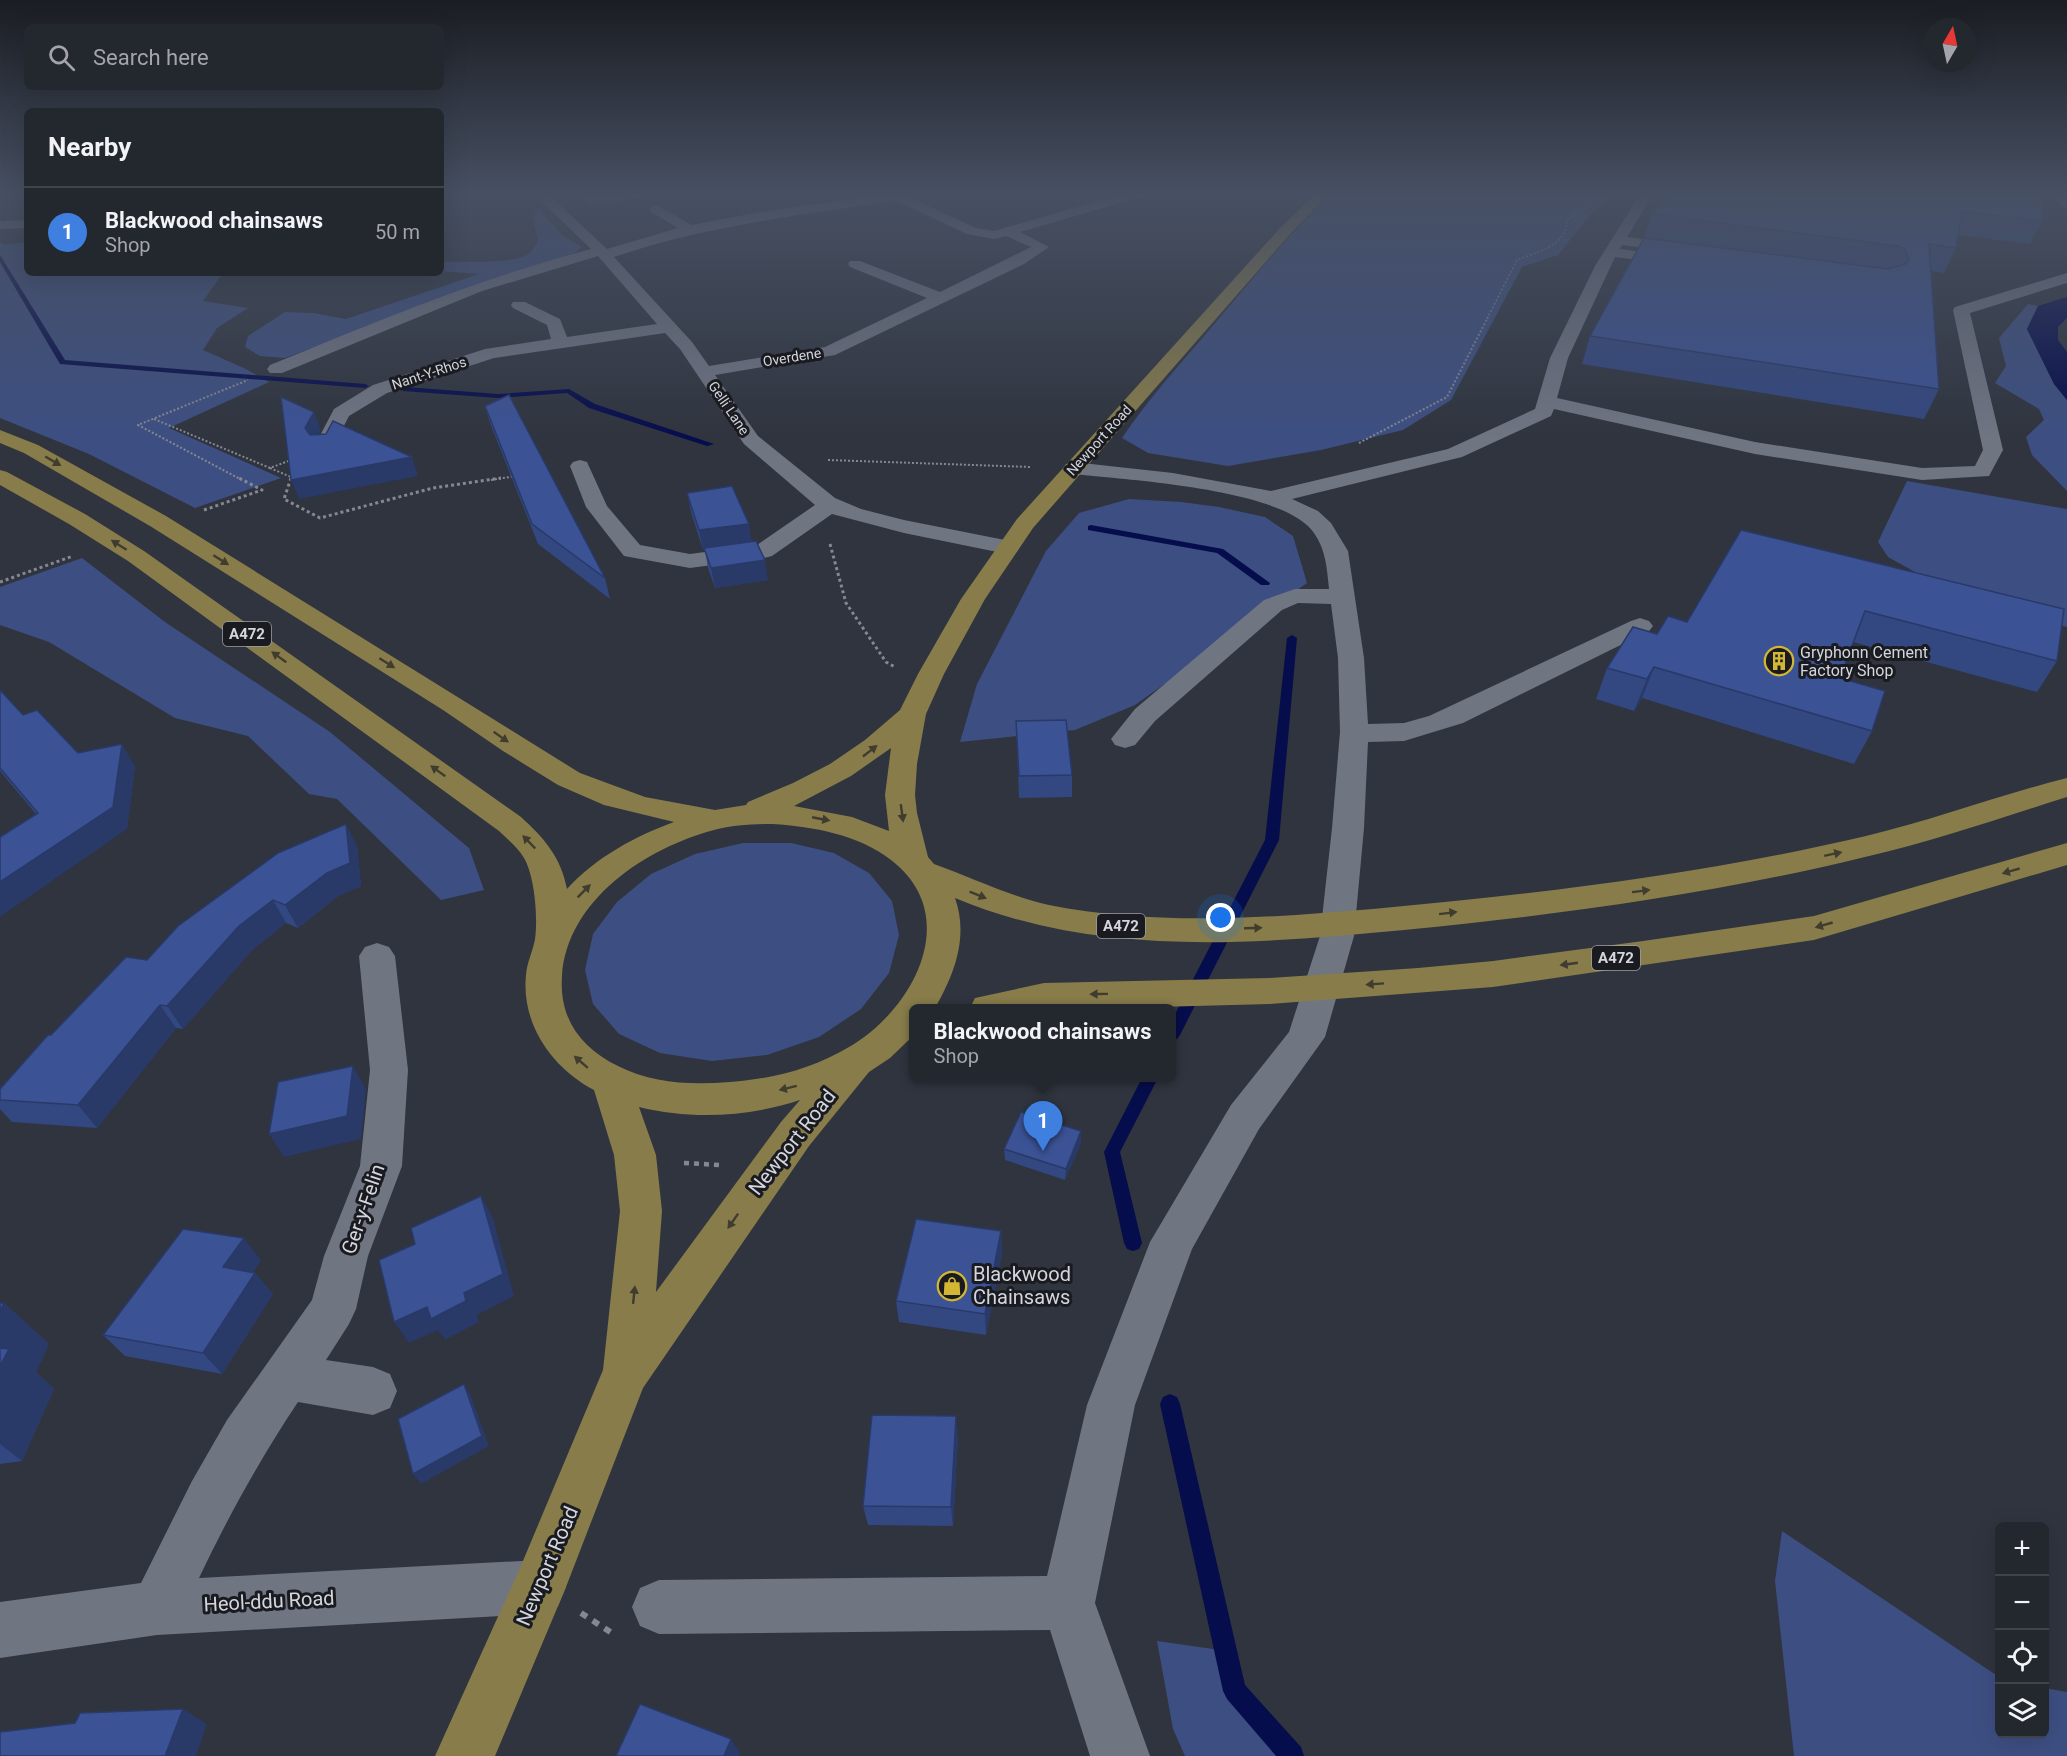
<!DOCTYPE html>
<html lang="en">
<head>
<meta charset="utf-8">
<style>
	body { margin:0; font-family:Roboto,sans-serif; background:#2b2f36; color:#f1f3f6 }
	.controls { position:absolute; right:18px; bottom:18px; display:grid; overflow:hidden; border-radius:9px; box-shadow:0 6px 24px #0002 }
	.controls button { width:54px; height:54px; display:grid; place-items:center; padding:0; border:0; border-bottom:2px solid #40444a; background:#23272e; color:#f1f3f6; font:30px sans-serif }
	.compass { position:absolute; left:1923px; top:18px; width:54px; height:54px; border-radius:50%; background:#23272e; box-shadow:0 6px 24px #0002; rotate:9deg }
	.you { position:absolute; left:1221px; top:918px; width:21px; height:21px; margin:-15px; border:4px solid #fff; border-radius:50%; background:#1a73e8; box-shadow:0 0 0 9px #1a73e833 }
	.badge { display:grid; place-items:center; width:39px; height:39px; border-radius:50%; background:#8c9099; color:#fff; font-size:20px; font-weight:700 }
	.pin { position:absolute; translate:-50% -50px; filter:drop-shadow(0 2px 3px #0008) }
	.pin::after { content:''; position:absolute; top:32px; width:21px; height:18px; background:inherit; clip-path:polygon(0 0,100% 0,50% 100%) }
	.popup { position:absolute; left:909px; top:1004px; width:267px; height:78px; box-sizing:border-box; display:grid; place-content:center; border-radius:9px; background:#23272e; filter:drop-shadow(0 2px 4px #0005); font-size:20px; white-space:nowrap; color:#a3a5aa }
	.popup b { font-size:22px; color:#f1f3f6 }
	.popup::after { content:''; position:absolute; left:50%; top:100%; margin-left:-12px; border:12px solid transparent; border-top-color:#23272e }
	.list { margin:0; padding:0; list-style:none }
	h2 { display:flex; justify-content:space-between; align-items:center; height:78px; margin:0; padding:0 24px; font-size:26px }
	h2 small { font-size:20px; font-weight:400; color:#a3a5aa }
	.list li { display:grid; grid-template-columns:39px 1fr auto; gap:18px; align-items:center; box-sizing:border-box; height:90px; padding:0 24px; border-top:2px solid #40444a }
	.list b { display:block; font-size:22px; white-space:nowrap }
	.list p { margin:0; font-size:20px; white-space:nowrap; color:#a3a5aa }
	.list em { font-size:20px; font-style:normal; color:#a3a5aa }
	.icon { flex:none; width:33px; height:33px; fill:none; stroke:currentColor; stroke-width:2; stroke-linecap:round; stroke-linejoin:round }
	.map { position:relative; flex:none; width:2067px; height:1756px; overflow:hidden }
	.search { position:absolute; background:#23272e; box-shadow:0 6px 24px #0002; left:24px; top:24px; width:420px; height:66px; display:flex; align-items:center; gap:15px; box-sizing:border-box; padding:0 21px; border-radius:9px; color:#a3a5aa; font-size:22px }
	.panel { position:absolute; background:#23272e; box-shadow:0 6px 24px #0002; left:24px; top:108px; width:420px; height:168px; border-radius:9px }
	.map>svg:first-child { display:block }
	.green { fill:#3d4f82 }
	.water { fill:#060d4c }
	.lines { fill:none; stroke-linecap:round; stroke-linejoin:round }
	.stream { fill:#060d4c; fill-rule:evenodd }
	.path-far4 { stroke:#858891; stroke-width:1.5; stroke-dasharray:2 2; stroke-linecap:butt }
	.path-far3 { stroke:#858891; stroke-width:2; stroke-dasharray:2 2; stroke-linecap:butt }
	.path-far2 { stroke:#858891; stroke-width:3; stroke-dasharray:3 3; stroke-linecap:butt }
	.path-far1 { stroke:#858891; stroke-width:4.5; stroke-dasharray:5 5; stroke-linecap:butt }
	.path { stroke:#858891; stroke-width:6; stroke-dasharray:7 7; stroke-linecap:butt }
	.minor { fill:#707582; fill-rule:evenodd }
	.major { fill:#877c4a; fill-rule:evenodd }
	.wall { fill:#334780 }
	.shaded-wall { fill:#293968 }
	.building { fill:#3b5295; stroke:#293968; stroke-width:1.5 }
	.oneway { fill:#403d2f }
	.labels { text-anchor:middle; stroke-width:6; stroke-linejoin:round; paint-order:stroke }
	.far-street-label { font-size:14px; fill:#d4d6dd; stroke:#191b20 }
	.shield { fill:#191b20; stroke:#9c9ea4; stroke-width:1.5 }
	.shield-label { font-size:15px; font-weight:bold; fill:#d4d6dd }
	.poi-label { font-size:16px; fill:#d4d6dd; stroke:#191b20; text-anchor:start }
	.near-street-label { font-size:20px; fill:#d4d6dd; stroke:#191b20 }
	.near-poi-label { font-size:20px; fill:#d4d6dd; stroke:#191b20; text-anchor:start }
</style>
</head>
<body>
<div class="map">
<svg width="2067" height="1756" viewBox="0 0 2067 1756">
	<rect width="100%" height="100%" fill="#2f343e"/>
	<g class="green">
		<path d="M576,193H669L589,206Z"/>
		<path d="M1332,193H1615L1593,212L1558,255L1522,267L1451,400L1403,430L1321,450L1228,466L1148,453L1122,438C1149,398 1181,363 1212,327C1251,281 1288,235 1332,193Z"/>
		<path d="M539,209L562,235L582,247L574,253L520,270L285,358L260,356L245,347L248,336L285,312L313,313L346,319L479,274L441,271V262C462,261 513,265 530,253C533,250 535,245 538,241L533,216Z"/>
		<path d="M0,242L5,245L27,242V273H223L203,301L248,308L217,328L203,350L246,369L269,382L169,428L281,478L195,508L89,454L0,418Z"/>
		<path d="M2028,304L2038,306L2027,329L2054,384L2067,400V491L2032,455L2026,437L2044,420L2039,409L1995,383L2006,366L1999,338Z"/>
		<path d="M1907,481L2067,509V627L1969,602L1888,557L1878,542Z"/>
		<path d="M1129,499L1181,502L1219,507L1265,517L1293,536L1307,583L1135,705L1075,730L960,742L977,684L1046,551L1079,513Z"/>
		<path d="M82,558L165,622L330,732L469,848L484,890L441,900L337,799L309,794L248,736L175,718L49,642L0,625V587Z"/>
		<path d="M743,843H791L834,853L869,873L892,901L899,935L889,973L861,1009L819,1037L767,1055L712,1061L660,1053L619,1034L593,1004L585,970L593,934L617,902L651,874L695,854Z"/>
		<path d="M1782,1531L1999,1677L2000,1734H2044L2045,1688L2067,1692V1756H1794L1775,1581Z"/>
		<path d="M1157,1641L1227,1651L1235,1691L1292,1756H1185L1173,1729Z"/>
	</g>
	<path class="water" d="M2067,297V318L2058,327V340L2067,352V400L2054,384L2027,329L2038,306Z"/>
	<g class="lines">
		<g class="stream">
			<path d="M0,255L65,360L365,384L369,386L365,388L60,364L0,262Z"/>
			<path d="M406,387L498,394L569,389L595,404L714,444L707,446L589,408L567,393L498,398L403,391L402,389Z"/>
			<path d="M1091,525L1223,549L1270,583L1269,585H1261L1217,553L1088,530V526Z"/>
			<path d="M1292,635L1297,638L1279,840L1180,1035L1177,1039L1172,1041V1020L1265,840L1287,638Z"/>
			<path d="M1142,1078H1158L1120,1152L1142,1243L1139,1249L1133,1251L1127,1249L1124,1243L1104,1152Z"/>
			<path d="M1170,1394L1177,1397L1180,1404L1245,1685L1301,1747L1304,1756H1276L1227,1699L1223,1691L1160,1404L1163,1397Z"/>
		</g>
		<path class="path-far4" d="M1487,319L1517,260C1537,252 1567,246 1567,220L1610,193"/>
		<g class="path-far3">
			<path d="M154,419L270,468L291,460"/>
			<path d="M1359,443L1447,397L1488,317"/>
			<path d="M828,460L1031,467"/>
			<path d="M270,468L291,477L290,480"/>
			<path d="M242,480L138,425L248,380"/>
			<path d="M491,480L516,476"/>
		</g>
		<g class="path-far2">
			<path d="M291,478L284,499L320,518L433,488L501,478"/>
			<path d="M204,510L262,490L239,478"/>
			<path d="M830,544L846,603L886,662L895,667"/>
			<path d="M0,582L73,556"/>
		</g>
		<path class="path-far1" d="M684,1163L720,1165"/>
		<path class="path" d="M581,1613L615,1635"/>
		<g class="minor">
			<path d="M533,193H547L607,249L678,228L651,212L649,209L656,205L692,225L760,212L893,193H924L911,198L976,228L994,231L1126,193H1146L1144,196L1020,232L1049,247L1024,264L835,355L715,375L758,436L835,498L861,509L904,520L1015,542L1019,547L1015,552L1007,554L904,533L832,514L772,556L764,558L690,568L624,556L586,507L570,466L573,462L580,460L587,462L607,506L640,545L690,554L757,545L815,505L744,444L680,349L665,333L494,358L387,393L349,416L331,451H317L314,447L334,409L373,385L485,349L551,339L547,325L513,308L511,305L513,302H525L560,319L567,337L657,324L598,256L482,291L282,373H270L267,369L270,365C375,322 480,278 591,249ZM895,200L967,234L994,239L1006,236L1031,247L940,292L860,261H850L848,264L850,267L927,298L825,347L709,366L692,342L614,257C706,225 800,216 895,200Z"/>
			<path d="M1645,193H1659L1647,204L1627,237L1685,245L1692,249L1685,253L1622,245L1620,249L1679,257L1686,261L1679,265L1615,257L1568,358L1557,398L1755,442L1922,468L1975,466L1983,450L1953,310L1955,307L2067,273V283L1970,313L2003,450L1989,476L1922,480L1755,454L1554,409L1551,416L1462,457L1292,499L1318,511L1331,523L1348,551L1364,658L1368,724L1404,723L1429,716L1631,621L1640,618L1649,621L1653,626L1649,631L1463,723L1404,741L1368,742L1364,828L1354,936L1325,1037L1259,1129L1192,1249L1135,1405L1095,1603L1150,1756H1090L1050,1630L659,1634L640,1626L632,1607L640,1588L659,1580L1047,1576L1087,1405L1150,1242L1231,1105L1289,1032L1320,936L1332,828L1340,732L1338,658L1331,604L1298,603L1282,610L1155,721L1135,745L1125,748L1115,745L1111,739L1135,709L1264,600L1295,589H1329C1327,569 1326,550 1314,533C1283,488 1126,480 1073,474L1066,472L1063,468L1066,464L1073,462L1173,473L1271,491L1448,449L1535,409L1550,358L1595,266L1637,199Z"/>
			<path d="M2051,193H2067V207L2062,206Z"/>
			<path d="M27,220V228L0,229V221Z"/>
			<path d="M377,943L389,947L395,956L408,1070L402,1166L368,1256L356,1309L349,1324L326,1360L373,1367L390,1374L397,1391L390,1408L373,1415L298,1402C260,1459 228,1517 199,1578L539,1560L558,1568L566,1587L558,1606L539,1614L157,1635L0,1658V1602L141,1583L192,1481L227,1420L312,1300L324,1256L360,1166L370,1070L359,956L365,947Z"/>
		</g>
		<g class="major">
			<path d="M1317,193H1330L1291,233L1033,528L985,599L944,674L926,714L917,764L915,795L917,813L928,857L934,864C973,878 1009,896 1049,905C1155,926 1266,918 1373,909C1539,894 1704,874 1866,836C1934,820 1999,795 2067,778V797C2000,818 1934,841 1865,857C1714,894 1559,915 1404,930C1254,944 1098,958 955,898C969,937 954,975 935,1008H914V1035L890,1058L869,1072L809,1146L643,1388L566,1587L495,1756H435L520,1568L603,1370L620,1211L614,1155L594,1090C552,1068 521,1024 526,975C527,962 533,951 535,939C538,918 535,877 524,858C518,847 507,839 499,831L128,561L69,524L0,485V470L7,472L85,514L144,551L521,817C544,838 561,857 567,889C595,858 635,836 674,822L604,805L558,785L503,751L443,710L150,526L24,453L0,443V430L38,445L166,516L580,773L645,797L715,810L746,805L748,802L793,783L830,764L865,740L900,710L918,674L961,599L1017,519L1281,227ZM891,748L885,795L889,831L852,817L794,806L851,776ZM773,824C814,827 857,834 891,860C964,916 913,1010 849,1047C812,1069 772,1079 730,1082C692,1085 653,1084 618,1066C581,1048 559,1019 562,976C567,900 646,848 714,830C733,825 753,824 773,824ZM800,1100L781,1122L656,1292L662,1211L656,1155L639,1107C692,1120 748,1117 800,1100Z"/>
			<path d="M2067,843V865L1814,940L1493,987L1270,1004L1119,1008H970L975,998L1044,983L1270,978L1418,968L1493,961L1643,941L1814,916Z"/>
		</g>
	</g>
	<g class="wall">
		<path d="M2042,193V221L2030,244L1958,235L1956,248L1944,273L1931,271L1939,389L1924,419L1582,364L1590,336L1692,244L1644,237L1652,214Z"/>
		<path d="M485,406L605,578L610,599L538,544L490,423Z"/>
		<path d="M687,493L752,542L768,580L715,588L708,568L705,550H703L691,512Z"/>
		<path d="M1741,530L2057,661L2037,692L1853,642L1840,678L1872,731L1854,764L1642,698L1634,711L1596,699L1607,668L1687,622Z"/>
		<path d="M0,690L23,715L78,753L135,766L127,829L36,814L0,771Z"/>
		<path d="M1016,721L1072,775V797L1019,798Z"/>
		<path d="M357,846L361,886L338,896L298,928L286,923L253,949L183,1029L176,1028L97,1128L12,1122L0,1109V1089L51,1035L147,960Z"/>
		<path d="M1081,1143L1065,1180L1005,1160L1004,1149Z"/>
		<path d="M1001,1231L1002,1253L986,1335L899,1322L896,1301Z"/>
		<path d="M261,1260L253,1272L255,1273L273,1294L222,1374L125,1356L103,1335Z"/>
		<path d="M0,1303H4L49,1344L36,1372L54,1389L22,1461L0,1464Z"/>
		<path d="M958,1437L953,1526L868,1525L863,1506Z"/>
	</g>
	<g class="shaded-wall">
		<path d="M314,412L321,430L312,446L305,428Z"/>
		<path d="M412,457L418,476L299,499L291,480Z"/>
		<path d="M749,524L752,543L703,550L699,530Z"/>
		<path d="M765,560L768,580L715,588L711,568Z"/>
		<path d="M1654,667L1642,698L1634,711L1647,679Z"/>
		<path d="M122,744L135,766L127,829L0,917V882Z"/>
		<path d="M346,824L357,846L361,886L338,896L298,928L285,905Z"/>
		<path d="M273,900L286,923L253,949L183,1029L167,1006L239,926Z"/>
		<path d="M160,1005L176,1028L97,1128L78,1105Z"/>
		<path d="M353,1066L366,1089L361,1139L284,1157L269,1134Z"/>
		<path d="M1081,1131V1143L1065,1180L1066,1169Z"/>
		<path d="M481,1196L493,1218L514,1296L477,1315L479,1322L445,1340L438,1330L409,1343L394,1322L427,1307L464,1293Z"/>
		<path d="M1001,1231L1002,1253L986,1335L985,1314Z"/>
		<path d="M244,1238L261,1260L241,1289L223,1267Z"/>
		<path d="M255,1273L273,1294L222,1374L203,1353Z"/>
		<path d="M4,1303L49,1344L36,1372L54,1389L22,1461L0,1444V1311Z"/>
		<path d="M464,1384L470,1394L489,1446L421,1484L413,1474Z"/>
		<path d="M956,1416L958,1437L953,1526L951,1507Z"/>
		<path d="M183,1709L207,1724L196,1756H165Z"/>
		<path d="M731,1739L740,1753L739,1756H724Z"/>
	</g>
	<g class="building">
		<path d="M1670,193H2042V221L1962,211L1956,248L1929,244L1939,389L1590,336L1644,238L1888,269L1905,264L1909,260L1905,249L1898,246L1652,214Z"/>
		<path d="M509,395L605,578L532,524L485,406Z"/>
		<path d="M281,397L314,412L305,428L310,435L326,434L333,421L412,457L291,480Z"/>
		<path d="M732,486L749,524L699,530L687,493Z"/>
		<path d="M1741,530L2064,609L2057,661L1865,611L1840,678L1885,691L1872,731L1654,667L1647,679L1607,668L1633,627L1657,634L1668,616L1687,622Z"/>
		<path d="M756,541L765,560L711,568L704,548Z"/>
		<path d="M0,690L23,715L37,710L78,753L122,744L113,807L0,882V837L38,813L0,768Z"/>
		<path d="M1066,720L1072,775L1019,776L1016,721Z"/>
		<path d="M346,824L350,863L327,873L285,905L273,900L239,926L167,1006L160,1005L78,1105L0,1100V1089L48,1035H51L126,957L147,960L178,926L278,853Z"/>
		<path d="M353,1066L347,1116L269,1134L278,1082Z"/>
		<path d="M1021,1112L1081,1131L1066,1169L1004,1149Z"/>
		<path d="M481,1196L503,1274L464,1293L466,1301L431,1319L427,1307L394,1322L379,1260L415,1244L411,1228Z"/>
		<path d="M916,1219L1001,1231L985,1314L896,1301Z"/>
		<path d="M183,1229L244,1238L223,1267L255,1273L203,1353L103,1335Z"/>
		<path d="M0,1303H4L0,1311Z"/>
		<path d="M0,1348L9,1349L0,1366Z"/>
		<path d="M464,1384L482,1436L413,1474L398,1419Z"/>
		<path d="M872,1415L956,1416L951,1507L863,1506Z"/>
		<path d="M640,1704L731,1739L724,1756H616Z"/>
		<path d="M183,1709L165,1756H0V1732L75,1723L80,1713Z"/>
	</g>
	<defs><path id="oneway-solid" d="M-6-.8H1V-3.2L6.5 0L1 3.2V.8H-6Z" transform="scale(1.5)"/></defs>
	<g class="oneway">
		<use href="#oneway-solid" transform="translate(53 461) rotate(30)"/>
		<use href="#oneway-solid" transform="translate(119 545) rotate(-148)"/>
		<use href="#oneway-solid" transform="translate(221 560) rotate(32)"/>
		<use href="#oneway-solid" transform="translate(279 657) rotate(-144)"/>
		<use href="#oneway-solid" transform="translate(387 663) rotate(32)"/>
		<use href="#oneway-solid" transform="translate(501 737) rotate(35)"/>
		<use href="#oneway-solid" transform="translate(870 751) rotate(-38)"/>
		<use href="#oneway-solid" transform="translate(438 771) rotate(-144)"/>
		<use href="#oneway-solid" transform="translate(902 813) rotate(82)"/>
		<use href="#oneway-solid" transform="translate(821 819) rotate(11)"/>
		<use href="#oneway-solid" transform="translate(529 842) rotate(-134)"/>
		<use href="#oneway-solid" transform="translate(1833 854) rotate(-12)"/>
		<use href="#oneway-solid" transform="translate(2011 871) rotate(164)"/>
		<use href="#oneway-solid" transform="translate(584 891) rotate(-45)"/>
		<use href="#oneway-solid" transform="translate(1641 891) rotate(-7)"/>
		<use href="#oneway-solid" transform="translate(978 895) rotate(22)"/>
		<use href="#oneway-solid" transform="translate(1448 913) rotate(-7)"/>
		<use href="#oneway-solid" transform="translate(1824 925) rotate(164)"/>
		<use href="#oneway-solid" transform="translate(1253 928) rotate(-2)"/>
		<use href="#oneway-solid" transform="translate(1569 964) rotate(172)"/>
		<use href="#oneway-solid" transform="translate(1375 984) rotate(176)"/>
		<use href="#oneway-solid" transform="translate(1099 994) rotate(179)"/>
		<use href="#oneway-solid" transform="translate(581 1062) rotate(-139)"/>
		<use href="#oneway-solid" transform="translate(788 1088) rotate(166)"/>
		<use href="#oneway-solid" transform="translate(733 1221) rotate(125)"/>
		<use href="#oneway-solid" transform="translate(634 1295) rotate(-84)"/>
	</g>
	<linearGradient id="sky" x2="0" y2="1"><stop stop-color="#1a1d22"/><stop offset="0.44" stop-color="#475063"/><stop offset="1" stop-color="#475063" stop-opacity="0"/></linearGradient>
	<rect width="2067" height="439" fill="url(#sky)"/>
	<defs>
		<g id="building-ring" transform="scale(1.5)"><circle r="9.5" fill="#191b20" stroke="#d4b635" stroke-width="1.5"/><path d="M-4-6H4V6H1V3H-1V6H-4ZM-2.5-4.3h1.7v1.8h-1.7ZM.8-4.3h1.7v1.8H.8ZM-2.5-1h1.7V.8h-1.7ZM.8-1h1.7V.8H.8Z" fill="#d4b635"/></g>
		<g id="shop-ring" transform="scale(1.5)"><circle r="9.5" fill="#191b20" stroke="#d4b635" stroke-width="1.5"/><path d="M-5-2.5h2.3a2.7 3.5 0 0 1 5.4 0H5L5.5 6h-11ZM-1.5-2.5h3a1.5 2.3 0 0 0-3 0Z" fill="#d4b635"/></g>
	</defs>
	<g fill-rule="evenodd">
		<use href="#building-ring" x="1779" y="661"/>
		<use href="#shop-ring" x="952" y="1286"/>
	</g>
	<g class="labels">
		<g class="far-street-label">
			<text transform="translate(792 357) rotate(-9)" y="5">Overdene</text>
			<text transform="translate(429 373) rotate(-18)" y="5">Nant-Y-Rhos</text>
			<text transform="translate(729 408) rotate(56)" y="5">Gelli Lane</text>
			<text transform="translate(1099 440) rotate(-48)" y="5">Newport Road</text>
		</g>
		<g class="shield">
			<rect x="223" y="622" width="48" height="24" rx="4.5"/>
			<rect x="1097" y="914" width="48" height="24" rx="4.5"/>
			<rect x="1592" y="946" width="48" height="24" rx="4.5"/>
		</g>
		<g class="shield-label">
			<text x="247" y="639">A472</text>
			<text x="1121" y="931">A472</text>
			<text x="1616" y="963">A472</text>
		</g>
		<g class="poi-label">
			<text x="1800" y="658">Gryphonn Cement<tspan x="1800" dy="18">Factory Shop</tspan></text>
		</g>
		<g class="near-street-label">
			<text transform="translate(792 1142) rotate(-52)" y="7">Newport Road</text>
			<text transform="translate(363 1209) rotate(-71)" y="7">Ger-y-Felin</text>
			<text transform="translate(547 1566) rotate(-67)" y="7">Newport Road</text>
			<text transform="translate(269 1601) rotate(-3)" y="7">Heol-ddu Road</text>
		</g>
		<g class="near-poi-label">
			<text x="973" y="1281">Blackwood<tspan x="973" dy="23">Chainsaws</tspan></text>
		</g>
	</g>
</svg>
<div class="controls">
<button>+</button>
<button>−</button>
<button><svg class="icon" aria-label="locate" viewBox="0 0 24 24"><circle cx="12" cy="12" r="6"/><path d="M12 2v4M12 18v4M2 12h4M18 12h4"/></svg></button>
<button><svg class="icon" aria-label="layers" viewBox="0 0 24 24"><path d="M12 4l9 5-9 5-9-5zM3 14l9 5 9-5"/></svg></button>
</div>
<svg class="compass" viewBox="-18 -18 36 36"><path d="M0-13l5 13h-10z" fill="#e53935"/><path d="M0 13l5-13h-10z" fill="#a3a5aa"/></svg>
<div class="you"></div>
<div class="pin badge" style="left:1043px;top:1151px;background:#3f7fe0">1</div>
<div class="popup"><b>Blackwood chainsaws</b>Shop</div>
<div class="search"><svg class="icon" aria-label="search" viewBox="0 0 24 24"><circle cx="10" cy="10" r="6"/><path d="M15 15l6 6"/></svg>Search here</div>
<section class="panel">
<h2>Nearby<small></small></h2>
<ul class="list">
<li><span class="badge" style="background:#3f7fe0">1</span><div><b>Blackwood chainsaws</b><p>Shop</p></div><em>50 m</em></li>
</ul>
</section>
</div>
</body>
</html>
